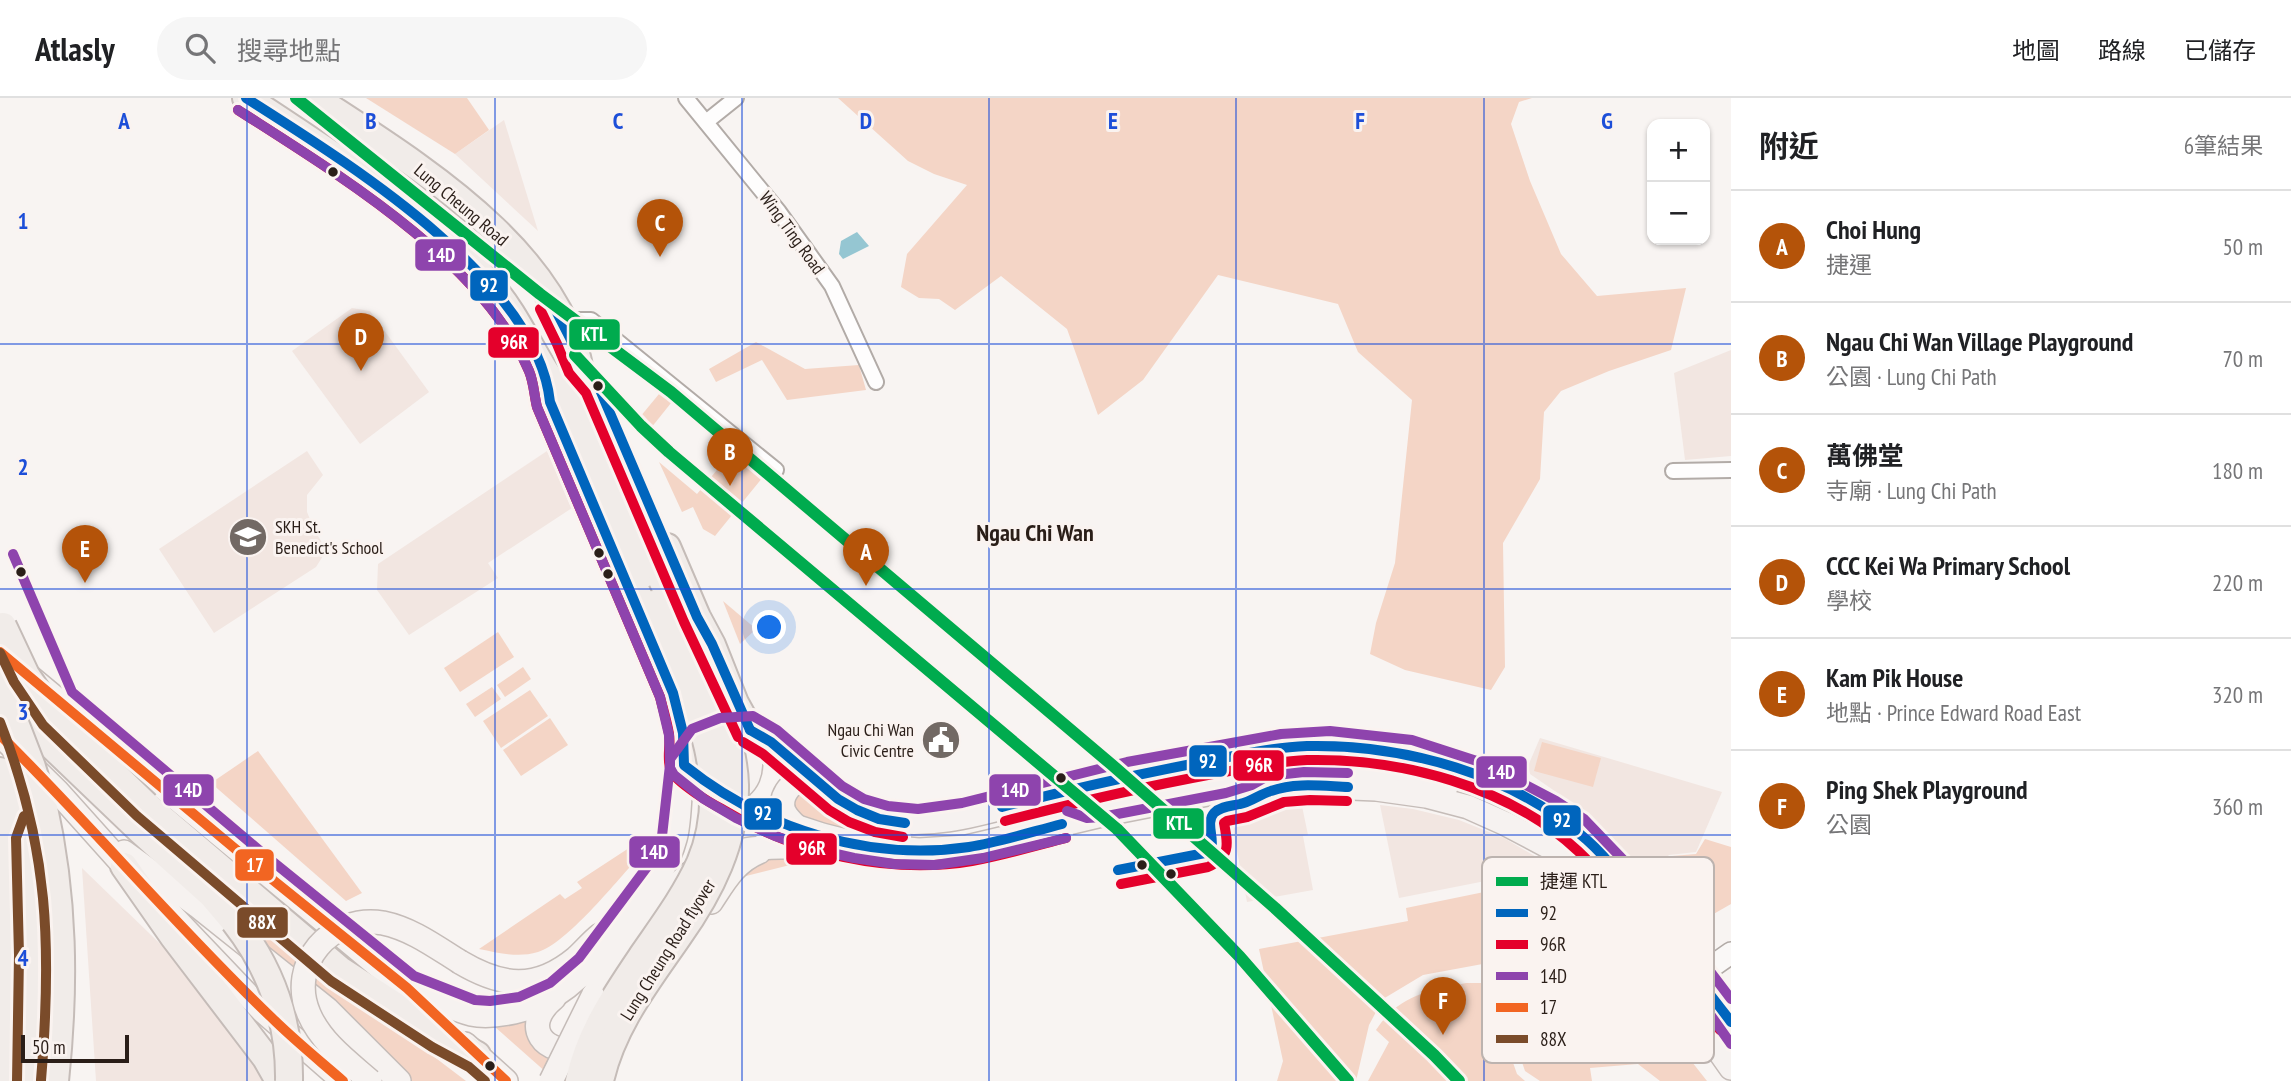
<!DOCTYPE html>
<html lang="zh-TW">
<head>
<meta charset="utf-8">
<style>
	body { margin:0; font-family:"PT Sans Narrow","Noto Sans TC",sans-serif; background:#f6f6f6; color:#202124 }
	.controls { position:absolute; right:21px; top:21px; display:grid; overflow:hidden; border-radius:14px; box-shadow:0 2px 5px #0004 }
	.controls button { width:63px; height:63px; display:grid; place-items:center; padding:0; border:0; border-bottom:2px solid #e0e0e0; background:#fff; color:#202124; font:35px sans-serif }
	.scale { position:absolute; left:21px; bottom:18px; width:108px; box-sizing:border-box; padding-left:7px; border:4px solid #2a1e18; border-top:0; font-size:19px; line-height:24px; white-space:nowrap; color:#2a1e18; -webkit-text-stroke:5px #faf3f0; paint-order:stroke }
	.you { position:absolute; left:770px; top:530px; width:24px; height:24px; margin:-18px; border:5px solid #fff; border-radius:50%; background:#1a73e8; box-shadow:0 0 0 10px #1a73e833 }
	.badge { display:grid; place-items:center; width:46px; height:46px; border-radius:50%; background:#b45309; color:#fff; font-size:23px; font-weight:700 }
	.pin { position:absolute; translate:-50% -58px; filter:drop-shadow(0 2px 4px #0008) }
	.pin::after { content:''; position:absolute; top:37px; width:24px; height:21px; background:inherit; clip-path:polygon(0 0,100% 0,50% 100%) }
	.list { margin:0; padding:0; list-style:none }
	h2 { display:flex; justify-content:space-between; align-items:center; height:91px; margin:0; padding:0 28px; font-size:30px }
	h2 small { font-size:23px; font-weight:400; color:#757577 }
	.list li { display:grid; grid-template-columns:46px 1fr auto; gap:21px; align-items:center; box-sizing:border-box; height:112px; padding:0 28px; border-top:2px solid #e0e0e0 }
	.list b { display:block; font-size:26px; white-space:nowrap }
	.list p { margin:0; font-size:23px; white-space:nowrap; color:#757577 }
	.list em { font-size:23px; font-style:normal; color:#757577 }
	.icon { flex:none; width:38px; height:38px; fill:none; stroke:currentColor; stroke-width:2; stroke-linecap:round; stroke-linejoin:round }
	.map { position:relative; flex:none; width:1731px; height:983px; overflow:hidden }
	header { display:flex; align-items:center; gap:42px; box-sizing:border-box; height:98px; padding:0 35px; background:#fff; border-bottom:2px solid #e0e0e0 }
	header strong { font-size:33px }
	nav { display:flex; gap:38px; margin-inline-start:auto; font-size:24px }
	.search { width:490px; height:63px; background:#f6f6f6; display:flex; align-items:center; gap:18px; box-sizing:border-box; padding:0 24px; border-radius:38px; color:#757577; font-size:26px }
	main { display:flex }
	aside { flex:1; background:#fff }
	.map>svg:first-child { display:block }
	.built { fill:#f2e6e1 }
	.green { fill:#f4d5c6 }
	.water { fill:#95c6d2 }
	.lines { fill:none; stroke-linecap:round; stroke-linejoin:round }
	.street-casing { stroke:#b2aba7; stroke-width:18 }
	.secondary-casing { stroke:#b2aba7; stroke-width:24 }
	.primary-casing { stroke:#c5bcb8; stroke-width:26 }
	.highway-casing { stroke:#c5bcb8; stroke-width:30 }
	.street { stroke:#fefdfd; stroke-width:14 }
	.secondary { stroke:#faf8f7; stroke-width:21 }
	.primary { stroke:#f6f2f0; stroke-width:23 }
	.highway { stroke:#f1ece9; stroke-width:26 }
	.primary-bridge-casing { stroke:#c5bcb8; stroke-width:26; stroke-linecap:butt }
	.highway-bridge-casing { stroke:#c5bcb8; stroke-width:30; stroke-linecap:butt }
	.primary-bridge { stroke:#f6f2f0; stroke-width:23 }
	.highway-bridge { stroke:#f1ece9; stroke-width:26 }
	.bus-1-casing { stroke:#faf3f0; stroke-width:16 }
	.bus-2-casing { stroke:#faf3f0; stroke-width:16 }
	.bus-3-casing { stroke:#faf3f0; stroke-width:16 }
	.bus-4-casing { stroke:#faf3f0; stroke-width:16 }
	.bus-5-casing { stroke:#faf3f0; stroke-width:16 }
	.bus-1 { stroke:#0065bd; stroke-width:10 }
	.bus-2 { stroke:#e4002b; stroke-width:10 }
	.bus-3 { stroke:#8e44ad; stroke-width:10 }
	.bus-4 { stroke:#f26522; stroke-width:10 }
	.bus-5 { stroke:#7a4b2a; stroke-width:10 }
	.metro-1-casing { stroke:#faf3f0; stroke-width:18 }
	.metro-1 { stroke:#00ab4e; stroke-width:12 }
	.grid { fill:none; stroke:#1d4ed8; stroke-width:2; stroke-opacity:0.55 }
	.bus-dot { fill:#2a1e18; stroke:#faf3f0; stroke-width:2.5 }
	.labels { text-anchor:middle; stroke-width:6; stroke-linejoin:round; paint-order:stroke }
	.street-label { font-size:18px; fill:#2a1e18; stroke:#faf3f0 }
	.poi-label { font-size:18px; fill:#2a1e18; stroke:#faf3f0; text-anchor:start }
	.district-label { font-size:24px; font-weight:bold; fill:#2a1e18; stroke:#faf3f0 }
	.key { fill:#faf3f0; stroke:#bcb3af; stroke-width:2 }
	.key-label { font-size:19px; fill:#2a1e18 }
	.grid-label { font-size:23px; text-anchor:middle; font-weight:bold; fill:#1d4ed8; stroke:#faf3f0; stroke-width:6; stroke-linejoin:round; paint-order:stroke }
	.line-badge { stroke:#faf3f0; stroke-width:2.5 }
	.badge-label { font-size:19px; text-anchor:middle; font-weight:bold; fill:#fff }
</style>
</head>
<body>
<header>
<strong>Atlasly</strong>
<div class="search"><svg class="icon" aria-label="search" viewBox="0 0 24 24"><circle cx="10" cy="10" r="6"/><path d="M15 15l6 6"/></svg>搜尋地點</div>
<nav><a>地圖</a><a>路線</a><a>已儲存</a></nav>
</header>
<main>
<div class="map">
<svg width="1731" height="983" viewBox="0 0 1731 983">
	<rect width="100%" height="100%" fill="#f8f4f2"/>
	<g class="built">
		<path d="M504,22L538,133L455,56Z"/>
		<path d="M352,210L370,213L429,294L360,346L292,253Z"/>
		<path d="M1731,252V358L1685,362L1674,275Z"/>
		<path d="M553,349L572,387V410L488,465L498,480L409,537L377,492L378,466Z"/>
		<path d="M307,353L323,377L307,397V414L314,431L325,450L323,458L316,469L214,535L159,451Z"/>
		<path d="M1540,640L1722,694L1696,754L1669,757L1652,772L1643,774L1635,763L1578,709L1530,676L1528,668Z"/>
		<path d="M1380,707L1413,711L1459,722L1504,740L1545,764L1541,772L1399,800Z"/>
		<path d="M1302,708L1308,737L1303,738L1313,792L1247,804L1233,733L1237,720Z"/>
		<path d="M82,770L183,868L271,983H96Z"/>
	</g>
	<g class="green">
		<path d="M366,0H467L489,32L455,56Z"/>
		<path d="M838,0H1532L1519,4L1511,26L1530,83L1561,156L1597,198L1686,190L1671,252L1609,273L1561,293L1544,314L1540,381L1503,445L1505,569L1491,592L1405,572L1370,556L1376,525L1395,465L1412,302L1358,254L1338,206L1218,177L1143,282L1098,317L1067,231L1001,178L955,212L939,201L919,200L901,189L907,156L967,87L934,76L908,63Z"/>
		<path d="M756,244L805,271L859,267L866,292L787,302L762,262L716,284L709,271Z"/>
		<path d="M664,290L675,300L647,335L640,319Z"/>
		<path d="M736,349L767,374L715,438L703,431L693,409L682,414L659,364L697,396Z"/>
		<path d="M723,503L756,531L740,546Z"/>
		<path d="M498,534L514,559L460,594L444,570Z"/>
		<path d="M523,569L531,581L505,599L497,587Z"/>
		<path d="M492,589L501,601L475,619L466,606Z"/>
		<path d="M530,592L548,618L501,650L483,623Z"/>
		<path d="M550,620L568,647L521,678L503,652Z"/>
		<path d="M1542,644L1601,660L1593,689L1534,673Z"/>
		<path d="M258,653L362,795L346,803L211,685Z"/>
		<path d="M802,694L813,698L842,723L860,733L859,735L819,726L795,716L792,701Z"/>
		<path d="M1705,741L1731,749V806L1696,826L1681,822L1654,784L1652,775L1672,758L1696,756Z"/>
		<path d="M629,750L637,761C615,785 567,845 538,854C518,860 499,855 479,851L560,796L565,801L582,790L577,784Z"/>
		<path d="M785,760L814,761L746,778L748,770L761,763Z"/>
		<path d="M1489,793L1580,890L1611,861L1707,983H1660L1638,966L1590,970L1592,983H1540L1525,973L1488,865L1423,877L1383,901L1369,927L1356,983H1277L1283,963L1259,851L1408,823L1406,810Z"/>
		<path d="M257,819L333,882L466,983H411L334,909L241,836Z"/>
		<path d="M1466,885H1485L1517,976L1525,983H1368L1389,944L1376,932C1398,898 1428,892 1466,885Z"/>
		<path d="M532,922L596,983H556L495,929Z"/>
	</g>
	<path class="water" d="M857,134L869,148L843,161L839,156L841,143Z"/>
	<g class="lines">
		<g class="street-casing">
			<g id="street">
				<path d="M686,0L779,114L832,188L876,284"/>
				<path d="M706,24L736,0"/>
				<path d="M562,222H591L776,372"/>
				<path d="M1673,373L1731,372"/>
			</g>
		</g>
		<g class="secondary-casing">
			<path id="secondary" d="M1684,888L1731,855"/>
		</g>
		<g class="primary-casing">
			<g id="primary">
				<path d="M0,554L418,901"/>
				<path d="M734,633L750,632L760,637C797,662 828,707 872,719C936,737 1008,706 1070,692C1121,680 1172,669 1224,660C1252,655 1279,649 1307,648C1380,644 1455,662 1518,697C1538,708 1558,718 1575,732C1612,763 1638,802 1666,839C1687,868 1710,895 1731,924"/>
				<path d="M0,637L57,693L135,780"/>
				<path d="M1208,691C1216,686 1223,680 1231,677C1241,673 1253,673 1263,671C1326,661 1386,668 1446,689"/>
				<path d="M722,697L755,715L822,737L861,747L919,752L967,749L1106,716L1228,692H1271L1304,688L1376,691L1426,698L1468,709L1506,726L1557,753L1586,776L1625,820L1731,970"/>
				<path d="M724,698C761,684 748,663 750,632"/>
				<path d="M798,730C793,725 787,720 784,713C779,700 789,684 803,683C809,683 814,685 820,687"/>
				<path d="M124,754L199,809L327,911L399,983"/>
				<path d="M711,804C725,783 735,764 759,754"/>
				<path d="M162,807L263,913L343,983"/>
				<path d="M460,864C502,889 536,893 576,860C584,853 591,844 600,837"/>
				<path d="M407,890C428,899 449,910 471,916C485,919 500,917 514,914C566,903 596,863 626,823C644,798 667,772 675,741C683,714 675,670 694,649"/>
				<path d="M593,898C620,852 671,775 722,757C752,747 802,748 834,749"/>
				<path d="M554,900C520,928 543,959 583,951"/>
				<path d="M465,946L506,983"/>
			</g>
		</g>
		<g class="highway-casing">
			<g id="highway">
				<path d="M246,0C282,23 317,47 353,71C403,106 451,141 491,188C521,222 535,266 564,299L646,489"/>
				<path d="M315,0C417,67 571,158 583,292L662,482"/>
				<path d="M667,449L697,519L712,547L735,605L750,632"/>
				<path d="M621,471L654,546L678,609L683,635L684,664"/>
				<path d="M5,603L141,733L212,797L234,823"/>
				<path d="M0,673L11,713L24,739L32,787L35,898L28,983"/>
				<path d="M43,705C64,799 65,888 55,983"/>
				<path d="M146,707L340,872L440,937L477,957"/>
				<path d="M124,768L173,838L266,960L279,983"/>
				<path d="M3,983L5,857L2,738L11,713"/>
			</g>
		</g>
		<use href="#street" class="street"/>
		<use href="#secondary" class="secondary"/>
		<use href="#primary" class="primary"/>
		<use href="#highway" class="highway"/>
		<g class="primary-bridge-casing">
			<g id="primary-bridge">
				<path d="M370,983C347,963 321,944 309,916C287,866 331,816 383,825C412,831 436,849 460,864"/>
				<path d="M551,983L593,898"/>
			</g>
		</g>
		<g class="highway-bridge-casing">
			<g id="highway-bridge">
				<path d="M3,528L26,577L54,618L146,707"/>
				<path d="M0,586L32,669L43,705"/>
				<path d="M234,823C271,870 290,923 289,983"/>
				<path d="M579,983C589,935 617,895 644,855C664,826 685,798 700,765C738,676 687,587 653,506"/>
				<path d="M600,983C612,928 647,884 678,839C710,794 736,743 735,687C734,646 716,607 700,570C688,540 675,511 662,482"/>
			</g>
		</g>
		<use href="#primary-bridge" class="primary-bridge"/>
		<use href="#highway-bridge" class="highway-bridge"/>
		<g class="bus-1-casing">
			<g id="bus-1">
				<path d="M246,0C343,62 537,180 550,304L673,595L683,635L684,667C762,730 868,764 969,749C1000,744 1031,734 1062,726"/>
				<path d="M552,205L570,240L581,268L598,287L697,519L712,546L750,632"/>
				<path d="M750,632L771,644L838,701L857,712L879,721L905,725"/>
				<path d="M1002,709C1072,691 1142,675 1213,662C1244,656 1276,649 1307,648C1405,646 1513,676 1587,742C1617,769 1639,804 1663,836C1685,866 1709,894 1731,924"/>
				<path d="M1118,772L1205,755L1211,752C1215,740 1205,725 1214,715C1221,708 1232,708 1240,706C1251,704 1260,696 1271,693C1295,684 1323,688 1348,689"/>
			</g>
		</g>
		<g class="bus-2-casing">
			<g id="bus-2">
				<path d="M238,12C336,75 483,163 529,273C534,285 534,297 537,309L660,599C663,611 667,624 669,636C671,647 666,662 671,673C676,684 710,705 722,711C794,755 889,777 972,763C1004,757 1035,748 1066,740"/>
				<path d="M540,211L557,246L569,275L586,295L684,524L738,639"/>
				<path d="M743,644L763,656L829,712L849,724L875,734L903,739"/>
				<path d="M1005,723C1074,705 1143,689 1213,676C1244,671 1275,663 1307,662C1401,660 1508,688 1578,753C1608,781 1630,816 1655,848C1676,876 1699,904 1720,932"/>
				<path d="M1121,786L1208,769C1231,759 1228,746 1224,725L1227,723L1247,719L1284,704L1310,702L1347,703"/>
			</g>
		</g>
		<g class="bus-3-casing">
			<g id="bus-3">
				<path d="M13,456L72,594L272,763L414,878L475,902L490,903L519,899L550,885L579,860L647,769L662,738L670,667L669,637L660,599L537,309C534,297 534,285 529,273C483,163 336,75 238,12"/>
				<path d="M1067,713L1087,720L1102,719L1226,695L1252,687L1268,678L1304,674L1348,675"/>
				<path d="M1066,740L983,760L935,767L894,766L854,760L814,751L775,738L736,720L704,701L674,677L670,670V661L692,631L720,620L753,618L777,632L842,688L864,701L888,708L918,711L962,705L1127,664L1281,636L1330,633L1412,642L1486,666L1556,703L1584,721L1634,773L1731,901"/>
				<path d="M1690,888L1731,946"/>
			</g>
		</g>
		<g class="bus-4-casing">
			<g id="bus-4">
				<path d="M0,554L263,774L407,890L506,983"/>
				<path d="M0,637C93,729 177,829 271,919C294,942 319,962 343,983"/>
			</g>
		</g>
		<g class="bus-5-casing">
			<g id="bus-5">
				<path d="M0,555L14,584L43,627L137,718L331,883L432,949L469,969L485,983"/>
				<path d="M0,624C49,749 52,850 41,982"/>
				<path d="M17,983L19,857L16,740L24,718"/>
			</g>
		</g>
		<use href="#bus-1" class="bus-1"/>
		<use href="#bus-2" class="bus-2"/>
		<use href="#bus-3" class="bus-3"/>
		<use href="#bus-4" class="bus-4"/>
		<use href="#bus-5" class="bus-5"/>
		<g class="metro-1-casing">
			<g id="metro-1">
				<path d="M296,0L540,196L671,294L1111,666L1275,810L1434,957L1459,983"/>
				<path d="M575,257L641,328L669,354L1117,731L1240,859L1348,983"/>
			</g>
		</g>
		<use href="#metro-1" class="metro-1"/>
	</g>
	<path class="grid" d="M247,0V983M495,0V983M742,0V983M989,0V983M1236,0V983M1484,0V983M0,246H1731M0,491H1731M0,737H1731"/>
	<defs>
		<g id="school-disc" transform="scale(2.0125)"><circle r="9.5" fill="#726964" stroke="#faf3f0"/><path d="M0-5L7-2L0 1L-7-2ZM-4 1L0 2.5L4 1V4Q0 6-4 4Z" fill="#fff"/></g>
		<g id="civic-disc" transform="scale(2.0125)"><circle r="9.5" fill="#726964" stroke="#faf3f0"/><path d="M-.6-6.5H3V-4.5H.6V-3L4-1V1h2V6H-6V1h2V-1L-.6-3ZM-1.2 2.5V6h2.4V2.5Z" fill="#fff"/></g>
	</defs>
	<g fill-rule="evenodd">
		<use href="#school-disc" x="248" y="439"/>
		<use href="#civic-disc" x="941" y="642"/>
	</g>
	<g class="bus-dot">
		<circle cx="333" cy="74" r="6"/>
		<circle cx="598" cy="288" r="6"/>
		<circle cx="599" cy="455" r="6"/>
		<circle cx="21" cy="474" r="6"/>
		<circle cx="608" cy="476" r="6"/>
		<circle cx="1061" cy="680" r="6"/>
		<circle cx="1142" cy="767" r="6"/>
		<circle cx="1171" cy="776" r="6"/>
		<circle cx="490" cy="968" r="6"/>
	</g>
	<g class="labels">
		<g class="street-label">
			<text transform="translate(461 107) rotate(40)" y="6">Lung Cheung Road</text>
			<text transform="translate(792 135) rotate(54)" y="6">Wing Ting Road</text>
			<text transform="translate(668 852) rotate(-58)" y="6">Lung Cheung Road flyover</text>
		</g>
		<g class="poi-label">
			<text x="275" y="435">SKH St.<tspan x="275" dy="21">Benedict's School</tspan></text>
			<text x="914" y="638" text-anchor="end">Ngau Chi Wan<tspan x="914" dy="21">Civic Centre</tspan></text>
		</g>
		<g class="district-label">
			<text x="1035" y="443">Ngau Chi Wan</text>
		</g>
	</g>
	<rect x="1482" y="759" width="232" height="206" rx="10" class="key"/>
	<rect x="1496" y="779" width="32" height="9" fill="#00ab4e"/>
	<rect x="1496" y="811" width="32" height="8" fill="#0065bd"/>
	<rect x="1496" y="842" width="32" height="9" fill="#e4002b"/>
	<rect x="1496" y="874" width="32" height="8" fill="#8e44ad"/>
	<rect x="1496" y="905" width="32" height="9" fill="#f26522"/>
	<rect x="1496" y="937" width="32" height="8" fill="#7a4b2a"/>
	<g class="key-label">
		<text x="1540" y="790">捷運 KTL</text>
		<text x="1540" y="822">92</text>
		<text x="1540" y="853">96R</text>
		<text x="1540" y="885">14D</text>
		<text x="1540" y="916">17</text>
		<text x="1540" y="948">88X</text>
	</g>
	<g class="grid-label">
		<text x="124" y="31">A</text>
		<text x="371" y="31">B</text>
		<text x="618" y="31">C</text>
		<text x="866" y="31">D</text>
		<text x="1113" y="31">E</text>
		<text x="1360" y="31">F</text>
		<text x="1607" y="31">G</text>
		<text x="23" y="131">1</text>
		<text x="23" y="377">2</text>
		<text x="23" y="622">3</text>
		<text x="23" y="868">4</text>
	</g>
	<g class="line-badge">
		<rect x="414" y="140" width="53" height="34" rx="7" fill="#8e44ad"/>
		<rect x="469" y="171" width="40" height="33" rx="7" fill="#0065bd"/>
		<rect x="568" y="220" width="53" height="33" rx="7" fill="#00ab4e"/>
		<rect x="487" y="228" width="53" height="33" rx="7" fill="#e4002b"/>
		<rect x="1188" y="646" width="40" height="34" rx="7" fill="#0065bd"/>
		<rect x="1232" y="651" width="53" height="33" rx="7" fill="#e4002b"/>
		<rect x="1475" y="657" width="53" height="34" rx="7" fill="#8e44ad"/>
		<rect x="988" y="675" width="54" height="34" rx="7" fill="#8e44ad"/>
		<rect x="162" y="675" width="53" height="34" rx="7" fill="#8e44ad"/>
		<rect x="743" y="699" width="40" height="34" rx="7" fill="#0065bd"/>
		<rect x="1542" y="706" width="40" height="33" rx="7" fill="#0065bd"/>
		<rect x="1152" y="709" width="53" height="33" rx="7" fill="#00ab4e"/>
		<rect x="785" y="734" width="53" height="34" rx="7" fill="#e4002b"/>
		<rect x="628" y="737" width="53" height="34" rx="7" fill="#8e44ad"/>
		<rect x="234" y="750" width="41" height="34" rx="7" fill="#f26522"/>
		<rect x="236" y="808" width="53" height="33" rx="7" fill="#7a4b2a"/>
	</g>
	<g class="badge-label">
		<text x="441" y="164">14D</text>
		<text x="489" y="194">92</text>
		<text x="594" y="243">KTL</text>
		<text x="514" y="251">96R</text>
		<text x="1208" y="670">92</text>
		<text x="1259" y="674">96R</text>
		<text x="1501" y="681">14D</text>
		<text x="1015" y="699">14D</text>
		<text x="188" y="699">14D</text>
		<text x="763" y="722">92</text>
		<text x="1562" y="729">92</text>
		<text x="1179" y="732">KTL</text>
		<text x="812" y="757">96R</text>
		<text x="654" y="761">14D</text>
		<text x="255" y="774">17</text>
		<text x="262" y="831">88X</text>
	</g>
</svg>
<div class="controls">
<button>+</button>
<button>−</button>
</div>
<div class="scale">50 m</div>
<div class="you"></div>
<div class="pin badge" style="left:866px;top:488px">A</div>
<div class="pin badge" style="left:730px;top:388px">B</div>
<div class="pin badge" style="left:660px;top:159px">C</div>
<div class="pin badge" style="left:361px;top:273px">D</div>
<div class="pin badge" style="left:85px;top:485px">E</div>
<div class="pin badge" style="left:1443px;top:937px">F</div>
</div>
<aside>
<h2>附近<small>6筆結果</small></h2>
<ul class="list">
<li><span class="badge">A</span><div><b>Choi Hung</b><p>捷運</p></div><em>50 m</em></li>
<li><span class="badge">B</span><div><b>Ngau Chi Wan Village Playground</b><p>公園 · Lung Chi Path</p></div><em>70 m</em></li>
<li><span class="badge">C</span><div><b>萬佛堂</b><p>寺廟 · Lung Chi Path</p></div><em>180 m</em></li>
<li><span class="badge">D</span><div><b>CCC Kei Wa Primary School</b><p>學校</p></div><em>220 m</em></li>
<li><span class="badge">E</span><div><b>Kam Pik House</b><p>地點 · Prince Edward Road East</p></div><em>320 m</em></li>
<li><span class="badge">F</span><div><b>Ping Shek Playground</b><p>公園</p></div><em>360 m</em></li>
</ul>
</aside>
</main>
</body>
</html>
